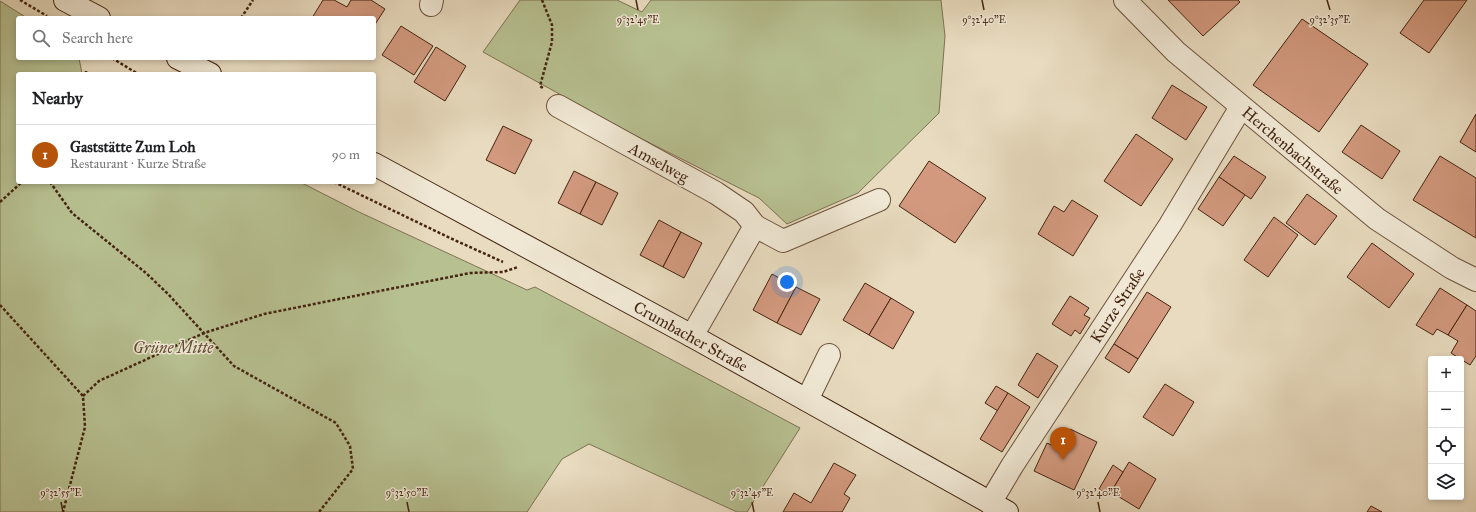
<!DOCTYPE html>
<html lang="en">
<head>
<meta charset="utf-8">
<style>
	body { margin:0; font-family:"IM FELL Great Primer",serif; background:#f2f2f2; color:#202124 }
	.controls { position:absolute; right:12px; bottom:12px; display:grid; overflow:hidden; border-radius:4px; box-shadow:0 2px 6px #0003 }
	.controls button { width:36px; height:36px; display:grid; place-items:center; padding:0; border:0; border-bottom:1px solid #e0e0e0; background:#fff; color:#202124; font:20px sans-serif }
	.you { position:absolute; left:787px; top:282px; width:14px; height:14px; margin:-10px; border:3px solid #fff; border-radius:50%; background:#1a73e8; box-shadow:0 0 0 6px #1a73e833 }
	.badge { display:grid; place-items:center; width:26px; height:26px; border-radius:50%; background:#b45309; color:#fff; font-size:13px; font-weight:700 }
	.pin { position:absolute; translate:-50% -33px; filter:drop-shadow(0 1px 2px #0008) }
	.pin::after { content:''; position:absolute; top:21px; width:14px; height:12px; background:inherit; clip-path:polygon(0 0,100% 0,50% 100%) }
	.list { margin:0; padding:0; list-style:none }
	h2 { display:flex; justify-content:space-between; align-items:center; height:52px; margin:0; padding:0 16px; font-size:17px }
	h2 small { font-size:13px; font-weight:400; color:#757577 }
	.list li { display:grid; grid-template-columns:26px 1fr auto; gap:12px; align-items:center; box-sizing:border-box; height:60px; padding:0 16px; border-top:1px solid #e0e0e0 }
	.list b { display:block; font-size:15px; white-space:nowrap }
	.list p { margin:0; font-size:13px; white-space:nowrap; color:#757577 }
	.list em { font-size:13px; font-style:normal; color:#757577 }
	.icon { flex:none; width:22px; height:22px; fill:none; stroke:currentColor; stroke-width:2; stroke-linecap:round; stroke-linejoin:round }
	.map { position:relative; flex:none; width:1476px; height:512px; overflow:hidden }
	.search { position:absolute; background:#fff; box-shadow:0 2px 6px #0003; left:16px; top:16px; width:360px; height:44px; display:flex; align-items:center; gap:10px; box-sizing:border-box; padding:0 14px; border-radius:4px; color:#757577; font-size:15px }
	.panel { position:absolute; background:#fff; box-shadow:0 2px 6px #0003; left:16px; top:72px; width:360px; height:112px; border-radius:4px }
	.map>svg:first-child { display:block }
	.green { fill:#b7c091; stroke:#7e7250 }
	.building { fill:#d2997e; stroke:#442410 }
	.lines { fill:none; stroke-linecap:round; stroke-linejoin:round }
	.minor-casing { stroke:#6d523c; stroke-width:24 }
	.secondary-casing { stroke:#442410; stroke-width:24 }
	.path { stroke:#442410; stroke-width:2.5; stroke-dasharray:3 2; stroke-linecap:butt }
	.minor { stroke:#f0e8d5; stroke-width:22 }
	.secondary { stroke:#f0e8d5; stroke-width:22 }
	.ticks { fill:none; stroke:#442410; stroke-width:1.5 }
	.labels { text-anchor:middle; stroke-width:3; stroke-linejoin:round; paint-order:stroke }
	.street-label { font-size:16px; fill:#442410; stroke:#f0e8d5 }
	.park-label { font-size:16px; font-style:italic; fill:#614b30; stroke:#f0e8d5 }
	.ticks-label { font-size:10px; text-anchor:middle; fill:#442410; stroke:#f0e8d5; stroke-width:3; stroke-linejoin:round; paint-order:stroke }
</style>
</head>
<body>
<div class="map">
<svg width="1476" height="512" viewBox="0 0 1476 512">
	<rect width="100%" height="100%" fill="#e8dbbf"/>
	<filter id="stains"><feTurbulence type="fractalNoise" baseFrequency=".005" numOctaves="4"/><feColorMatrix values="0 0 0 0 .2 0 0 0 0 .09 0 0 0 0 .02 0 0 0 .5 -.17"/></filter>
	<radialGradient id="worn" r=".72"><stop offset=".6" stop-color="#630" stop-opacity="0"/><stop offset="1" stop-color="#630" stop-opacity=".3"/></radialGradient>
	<g class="green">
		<path d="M520,0H617L642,12L651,0H941L945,36L939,113L858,193L787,224L759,198L634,135L483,52Z"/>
		<path d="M0,1L27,18H18V58H79L82,74H18V182H300L359,212L527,290L535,287L800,428L747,512H737L589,444L562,459L527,512H0Z"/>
	</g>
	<g class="building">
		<path d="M323,0H334L347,7L351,0H371L385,9L374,26V18H312Z"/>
		<path d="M1168,0H1238L1240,2L1203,36Z"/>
		<path d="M1424,0H1467L1429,53L1400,33Z"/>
		<path d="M1302,19L1368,64L1319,132L1253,85Z"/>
		<path d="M401,26L433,46L414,75L382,55Z"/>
		<path d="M436,47L466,66L445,101L414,82Z"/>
		<path d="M1172,85L1207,107L1186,140L1152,118Z"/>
		<path d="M1476,114V152L1460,142Z"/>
		<path d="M1361,125L1400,151L1382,179L1342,152Z"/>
		<path d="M503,126L532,140L515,174L486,160Z"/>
		<path d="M1136,134L1173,159L1141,206L1104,181Z"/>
		<path d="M1234,156L1266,177L1251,199L1219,177Z"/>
		<path d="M1440,156L1476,178V238L1413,200Z"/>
		<path d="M929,161L986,198L955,243L899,206Z"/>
		<path d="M574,171L596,182L580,214L558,203Z"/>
		<path d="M1219,177L1245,195L1223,226L1198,209Z"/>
		<path d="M596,182L618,193L602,225L580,214Z"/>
		<path d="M1307,194L1337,216L1315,245L1286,223Z"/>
		<path d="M1072,200L1098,216L1073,256L1038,234L1054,206L1064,212Z"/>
		<path d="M1274,217L1298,235L1268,277L1244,260Z"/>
		<path d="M659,220L681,232L663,267L640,255Z"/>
		<path d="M681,232L702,243L684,278L663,267Z"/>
		<path d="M1372,243L1414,274L1389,308L1347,277Z"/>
		<path d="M772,274L796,287L777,323L753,310Z"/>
		<path d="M865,283L891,298L869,335L843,320Z"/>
		<path d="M796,287L820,299L801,335L777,323Z"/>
		<path d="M1440,288L1467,305L1448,335L1437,329L1433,335L1416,325Z"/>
		<path d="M1147,292L1171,307L1138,359L1114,344Z"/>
		<path d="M1070,296L1089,308L1084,315L1090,318L1080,334L1075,330L1071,336L1052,324Z"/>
		<path d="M891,298L914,312L893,349L869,335Z"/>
		<path d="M1467,305L1476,311V356L1470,365L1451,353L1458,341L1448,335Z"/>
		<path d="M1114,344L1138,359L1129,373L1105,358Z"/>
		<path d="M1037,353L1058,366L1038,398L1018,385Z"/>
		<path d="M1165,384L1194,402L1173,436L1143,417Z"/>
		<path d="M996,386L1008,393L998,411L985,403Z"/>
		<path d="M1008,393L1030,407L1002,452L980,439Z"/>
		<path d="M1070,429L1097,442L1074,490L1034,471L1047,443L1060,449Z"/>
		<path d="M1129,462L1156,479L1139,509L1111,492Z"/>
		<path d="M834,463L856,475L844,494L850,498L842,512H783L794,493L811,503Z"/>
		<path d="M1113,465L1123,472L1109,495L1099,489Z"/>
		<path d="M1371,506L1382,512H1367Z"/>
	</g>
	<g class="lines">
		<g class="minor-casing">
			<g id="minor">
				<path d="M1125,0L1176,52L1377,219L1452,268L1476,280"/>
				<path d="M431,5L432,0"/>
				<path d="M558,106L716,193L744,212L755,226L692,336"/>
				<path d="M755,226L783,241L879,200"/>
				<path d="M807,400L829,355"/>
				<path d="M990,503L1012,466L1170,225L1241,107"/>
			</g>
		</g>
		<g class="secondary-casing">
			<g id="secondary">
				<path d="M65,0L99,18"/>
				<path d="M178,58L210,74"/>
				<path d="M374,164L692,336L1007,512"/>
			</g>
		</g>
		<g class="path">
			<path d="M20,0L47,16"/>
			<path d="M542,0L552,25V42L540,86L544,89"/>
			<path d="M241,18L253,0"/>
			<path d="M112,58L138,74"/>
			<path d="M86,74V70"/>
			<path d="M50,182L72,213L146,273L168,294L234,366L336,423L350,446L353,469L319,512"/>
			<path d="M334,182L450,238L503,262"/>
			<path d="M0,202L22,182"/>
			<path d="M0,305L83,396L85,427L63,512"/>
			<path d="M83,396L99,381L204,333L264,314L470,273L503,272L518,267"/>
		</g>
		<use href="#minor" class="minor"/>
		<use href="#secondary" class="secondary"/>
	</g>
	<path class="ticks" d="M636,0L638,10M982,0L984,10M1327,0L1330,10M61,502L63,512M407,502L409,512M752,502L754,512M1098,502L1100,512"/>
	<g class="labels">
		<g class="street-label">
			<text transform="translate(1293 150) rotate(40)" y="6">Herchenbachstraße</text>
			<text transform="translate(659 162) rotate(29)" y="6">Amselweg</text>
			<text transform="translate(1117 305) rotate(-57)" y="6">Kurze Straße</text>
			<text transform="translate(691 336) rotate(29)" y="6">Crumbacher Straße</text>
		</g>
		<g class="park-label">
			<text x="173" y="353">Grüne Mitte</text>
		</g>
	</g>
	<g class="ticks-label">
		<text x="638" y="23">9°32'45"E</text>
		<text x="984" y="23">9°32'40"E</text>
		<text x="1330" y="23">9°32'35"E</text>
		<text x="61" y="496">9°32'55"E</text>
		<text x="407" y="496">9°32'50"E</text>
		<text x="752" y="496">9°32'45"E</text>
		<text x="1098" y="496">9°32'40"E</text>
	</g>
	<rect width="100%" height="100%" filter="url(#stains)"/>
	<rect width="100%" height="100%" fill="url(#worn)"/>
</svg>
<div class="controls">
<button>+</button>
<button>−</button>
<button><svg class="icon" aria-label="locate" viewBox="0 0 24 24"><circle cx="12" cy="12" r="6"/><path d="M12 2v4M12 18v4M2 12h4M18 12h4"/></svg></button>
<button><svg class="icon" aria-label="layers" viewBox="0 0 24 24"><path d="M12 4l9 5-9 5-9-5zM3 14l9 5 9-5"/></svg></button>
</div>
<div class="you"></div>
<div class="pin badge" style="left:1063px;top:460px">1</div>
<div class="search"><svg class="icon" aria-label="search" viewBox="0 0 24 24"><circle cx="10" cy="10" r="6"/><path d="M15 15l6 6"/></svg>Search here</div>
<section class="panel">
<h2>Nearby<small></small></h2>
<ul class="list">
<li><span class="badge">1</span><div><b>Gaststätte Zum Loh</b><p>Restaurant · Kurze Straße</p></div><em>90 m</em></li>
</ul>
</section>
</div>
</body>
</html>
